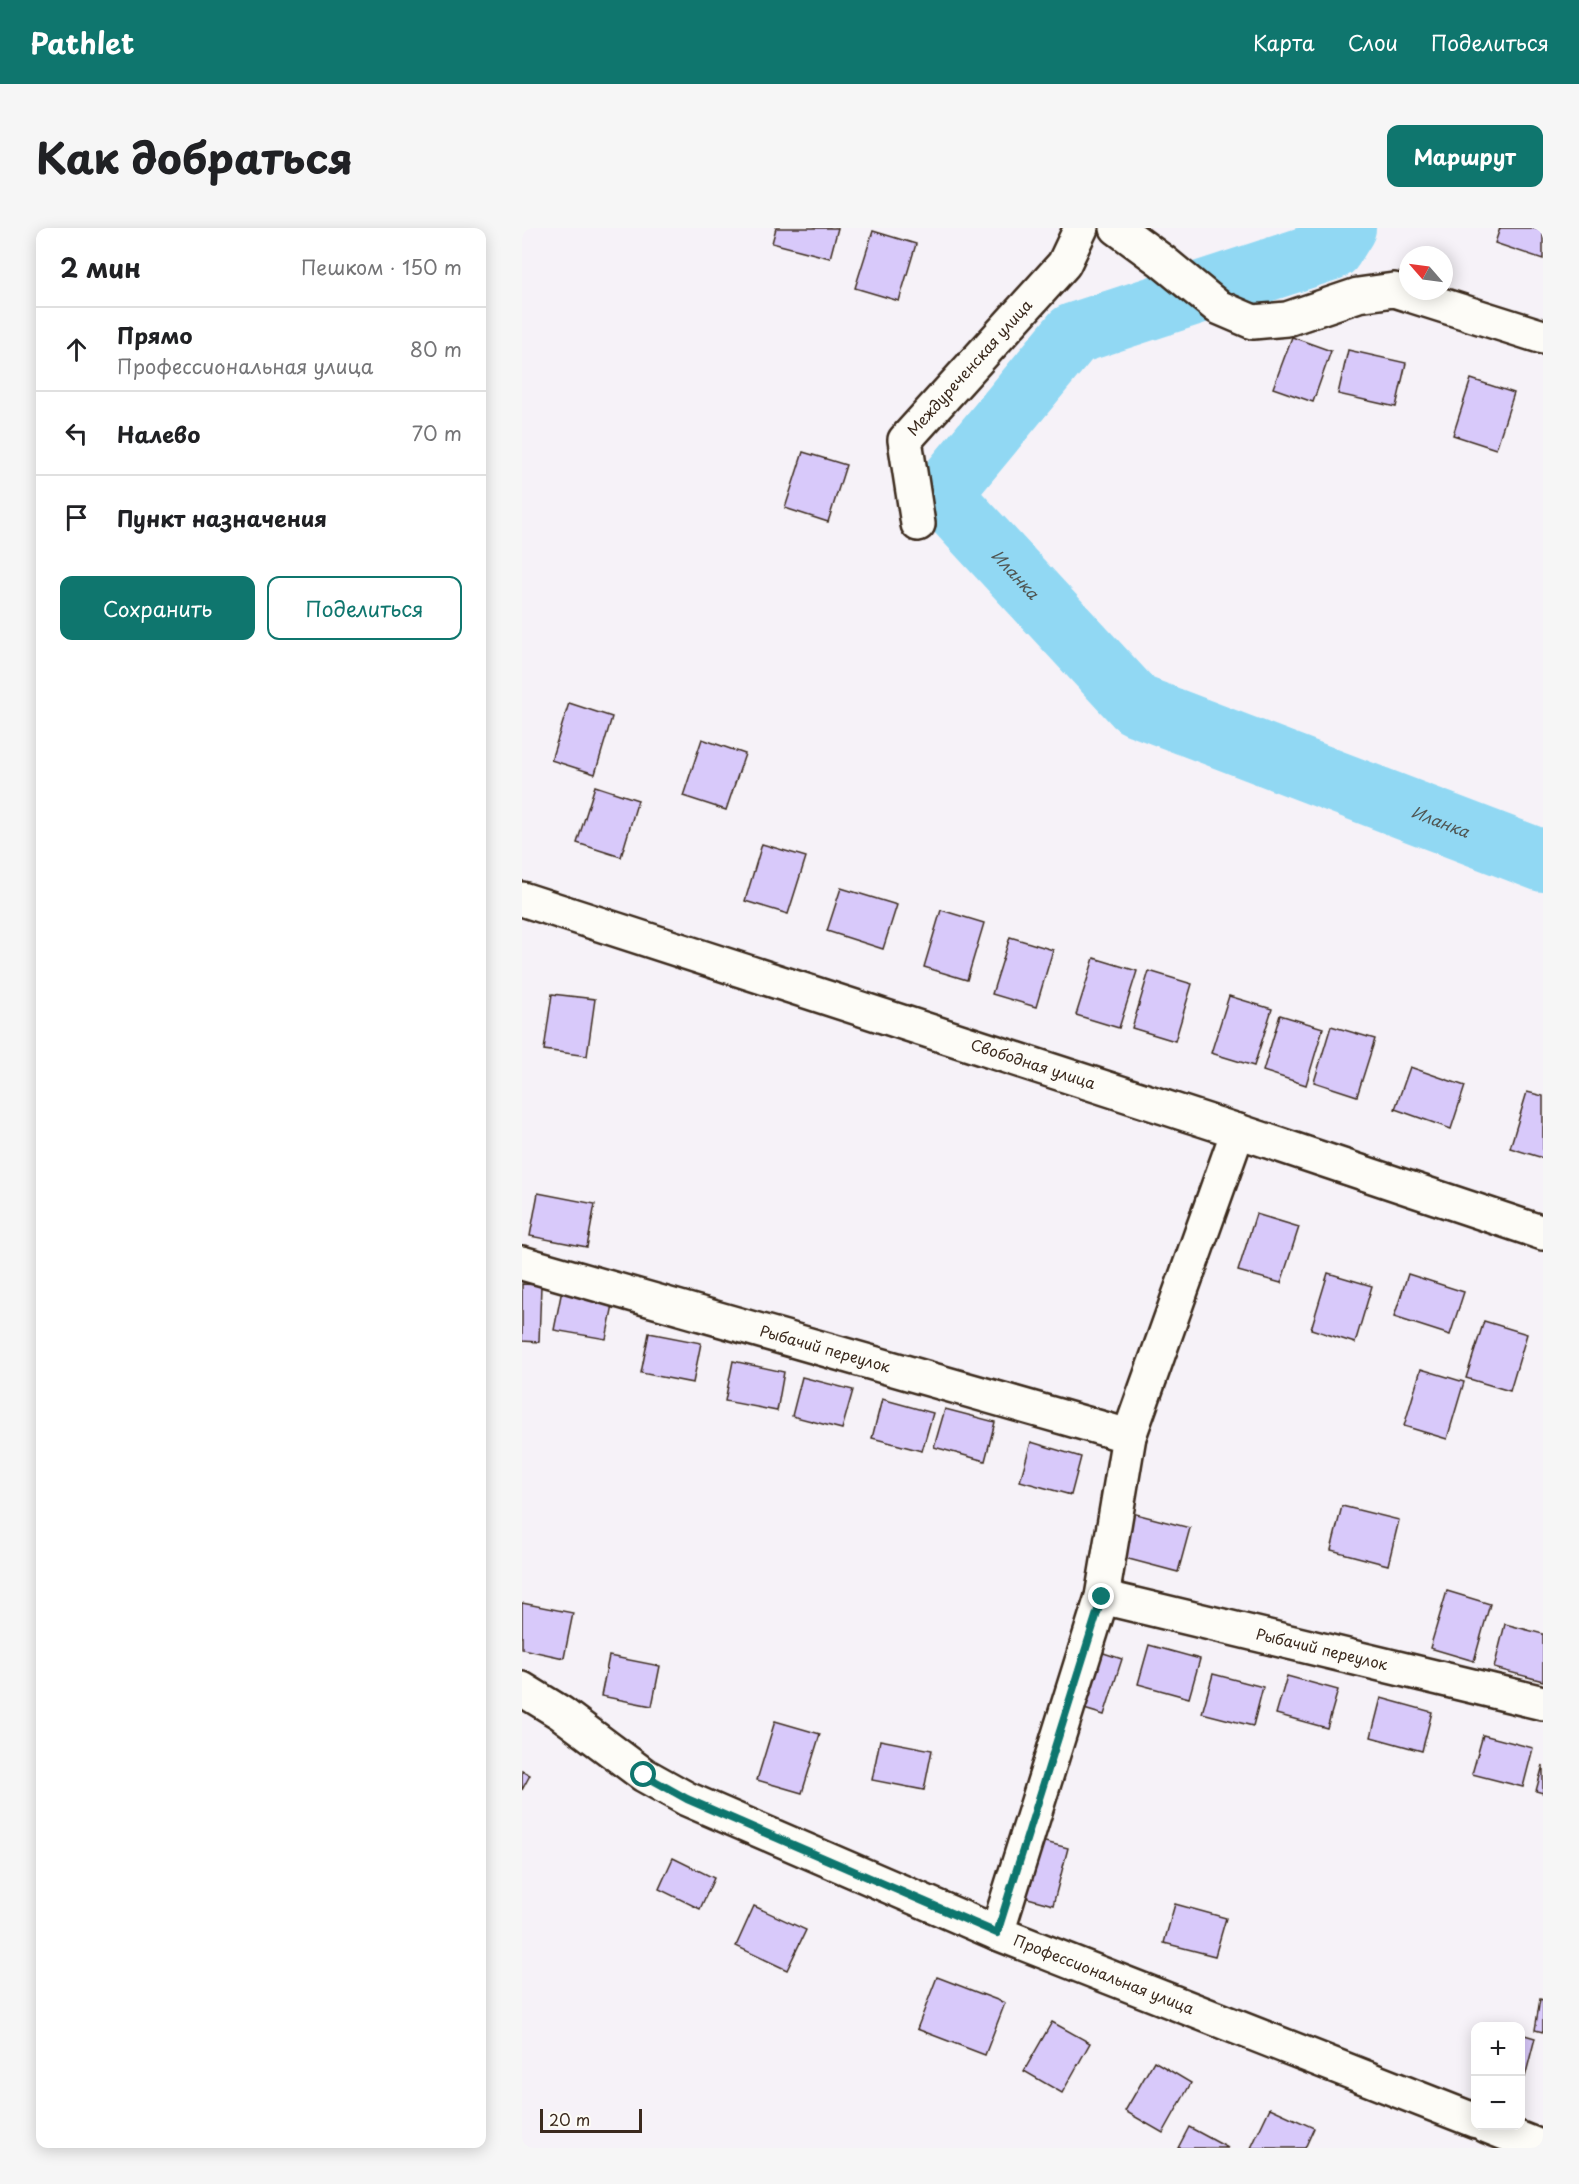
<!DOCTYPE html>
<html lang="ru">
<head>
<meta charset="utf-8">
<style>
	body { margin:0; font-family:"Playpen Sans",sans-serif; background:#f6f6f6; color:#202124 }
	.controls { position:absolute; right:18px; bottom:18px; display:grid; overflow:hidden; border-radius:12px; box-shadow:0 3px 15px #0003 }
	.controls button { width:54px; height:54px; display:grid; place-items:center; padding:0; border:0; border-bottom:2px solid #e0e0e0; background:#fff; color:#202124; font:30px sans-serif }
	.compass { position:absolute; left:877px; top:18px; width:54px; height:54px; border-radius:50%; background:#fff; box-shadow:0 3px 15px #0003; rotate:298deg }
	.scale { position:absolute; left:18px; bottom:15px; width:102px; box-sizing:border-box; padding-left:6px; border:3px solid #3b2a1e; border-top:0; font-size:16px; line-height:21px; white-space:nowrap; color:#3b2a1e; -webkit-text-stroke:4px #fdfcf7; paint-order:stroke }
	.stop { position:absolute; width:18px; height:18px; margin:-14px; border:4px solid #0f766e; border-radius:50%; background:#fff }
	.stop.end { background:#0f766e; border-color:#fff; box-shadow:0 2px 6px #0008 }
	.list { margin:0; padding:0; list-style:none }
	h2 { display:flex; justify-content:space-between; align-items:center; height:78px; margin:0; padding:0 24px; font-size:26px }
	h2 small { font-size:20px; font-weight:400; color:#757577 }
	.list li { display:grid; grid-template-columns:39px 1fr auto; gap:18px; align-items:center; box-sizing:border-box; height:84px; padding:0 24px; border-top:2px solid #e0e0e0 }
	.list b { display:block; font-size:22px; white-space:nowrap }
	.list p { margin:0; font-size:20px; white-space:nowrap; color:#757577 }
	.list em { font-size:20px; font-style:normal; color:#757577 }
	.actions { display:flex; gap:12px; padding:18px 24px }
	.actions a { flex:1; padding:14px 0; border:2px solid #0f766e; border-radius:12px; text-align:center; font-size:21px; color:#0f766e }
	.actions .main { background:#0f766e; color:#fff }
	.icon { flex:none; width:33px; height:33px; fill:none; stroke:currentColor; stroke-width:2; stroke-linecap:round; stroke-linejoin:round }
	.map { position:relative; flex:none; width:1021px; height:1920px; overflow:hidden; border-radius:12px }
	header { display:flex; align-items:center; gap:36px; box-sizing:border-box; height:84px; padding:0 30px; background:#0f766e; color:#fff }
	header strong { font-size:28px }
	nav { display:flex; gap:33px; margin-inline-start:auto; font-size:21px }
	.intro { display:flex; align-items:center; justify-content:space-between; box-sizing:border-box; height:144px; padding:0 36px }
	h1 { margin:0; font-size:42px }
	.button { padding:15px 27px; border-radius:12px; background:#0f766e; color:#fff; font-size:21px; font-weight:700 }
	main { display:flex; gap:36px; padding:0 36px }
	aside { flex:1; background:#fff; border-radius:12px; box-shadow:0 3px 15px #0003 }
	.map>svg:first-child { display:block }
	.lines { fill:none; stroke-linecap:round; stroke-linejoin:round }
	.river { stroke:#91d8f3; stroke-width:62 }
	.building { fill:#d8c9fa; stroke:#3b2a1e; stroke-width:1.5 }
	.minor-casing { stroke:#3b2a1e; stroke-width:38 }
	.minor { stroke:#fdfcf7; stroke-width:33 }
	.route { stroke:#0f766e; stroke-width:8 }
	.labels { text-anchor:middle; stroke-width:5; stroke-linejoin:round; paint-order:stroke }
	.street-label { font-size:15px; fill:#3b2a1e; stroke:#fdfcf7 }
	.water-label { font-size:16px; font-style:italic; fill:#505653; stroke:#fdfcf7 }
</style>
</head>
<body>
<header>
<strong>Pathlet</strong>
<nav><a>Карта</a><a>Слои</a><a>Поделиться</a></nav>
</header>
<div class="intro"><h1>Как добраться</h1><a class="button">Маршрут</a></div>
<main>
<aside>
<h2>2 мин<small>Пешком · 150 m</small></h2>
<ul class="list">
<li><svg class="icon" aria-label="ahead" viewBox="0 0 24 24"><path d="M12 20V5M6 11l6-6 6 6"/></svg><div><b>Прямо</b><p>Профессиональная улица</p></div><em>80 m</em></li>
<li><svg class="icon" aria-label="left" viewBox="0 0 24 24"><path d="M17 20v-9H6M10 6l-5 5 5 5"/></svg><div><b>Налево</b></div><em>70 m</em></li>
<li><svg class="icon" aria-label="arrive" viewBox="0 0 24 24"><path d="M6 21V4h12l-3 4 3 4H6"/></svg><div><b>Пункт назначения</b></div></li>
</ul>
<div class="actions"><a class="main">Сохранить</a><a>Поделиться</a></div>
</aside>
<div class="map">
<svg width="1021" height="1920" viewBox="0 0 1021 1920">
	<rect width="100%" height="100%" fill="#f6f2f8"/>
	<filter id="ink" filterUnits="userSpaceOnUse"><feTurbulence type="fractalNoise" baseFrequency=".0167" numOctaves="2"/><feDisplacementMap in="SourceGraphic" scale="12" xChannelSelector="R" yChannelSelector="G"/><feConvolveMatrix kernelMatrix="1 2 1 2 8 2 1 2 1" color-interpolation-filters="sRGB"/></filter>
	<g filter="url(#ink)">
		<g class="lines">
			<path class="river" id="s1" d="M823,0L810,21L551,106L419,266L614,477L1021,633"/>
		</g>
		<g class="building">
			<path d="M254,0H316L308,30L250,15Z"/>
			<path d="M978,0H1021V31L973,15Z"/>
			<path d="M351,3L394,16L377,73L333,60Z"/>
			<path d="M770,109L809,123L791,174L751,160Z"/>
			<path d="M826,122L884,135L874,179L816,166Z"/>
			<path d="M949,151L992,165L974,221L931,207Z"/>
			<path d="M281,224L324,237L306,294L263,280Z"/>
			<path d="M47,475L90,489L73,546L29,532Z"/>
			<path d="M180,511L223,526L204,582L161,568Z"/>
			<path d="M73,558L116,572L99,629L55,615Z"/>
			<path d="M240,616L284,629L266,686L223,673Z"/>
			<path d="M319,660L375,677L361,721L305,703Z"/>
			<path d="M419,682L462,695L445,752L402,739Z"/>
			<path d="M488,709L531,722L514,779L470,766Z"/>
			<path d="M572,730L615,743L597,800L554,787Z"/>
			<path d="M627,743L670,756L653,813L610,800Z"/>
			<path d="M30,766L73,771L65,828L22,822Z"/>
			<path d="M707,768L750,781L732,838L689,825Z"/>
			<path d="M758,787L801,800L784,857L741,843Z"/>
			<path d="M809,798L853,811L835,868L792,854Z"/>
			<path d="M888,839L943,858L929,901L873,881Z"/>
			<path d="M1005,864L1021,868V930L988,920Z"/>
			<path d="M16,965L73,976L65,1019L8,1008Z"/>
			<path d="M734,986L777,999L759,1055L716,1043Z"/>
			<path d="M806,1045L850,1058L833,1115L789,1101Z"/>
			<path d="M886,1046L942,1064L928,1107L872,1089Z"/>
			<path d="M0,1056L19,1057L17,1114L0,1113Z"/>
			<path d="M40,1062L92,1072L84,1111L32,1102Z"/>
			<path d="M962,1093L1005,1106L988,1163L944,1150Z"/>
			<path d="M127,1105L179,1115L171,1155L119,1145Z"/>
			<path d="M211,1133L262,1144L255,1183L203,1173Z"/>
			<path d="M899,1141L942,1154L925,1211L882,1198Z"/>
			<path d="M280,1149L331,1162L320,1201L270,1188Z"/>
			<path d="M360,1171L411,1185L400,1223L350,1210Z"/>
			<path d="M423,1181L473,1194L463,1233L412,1219Z"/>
			<path d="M509,1214L559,1229L549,1267L498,1253Z"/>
			<path d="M820,1278L877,1292L866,1337L809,1322Z"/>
			<path d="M610,1285L668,1300L656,1344L599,1329Z"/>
			<path d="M925,1363L968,1376L952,1433L908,1420Z"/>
			<path d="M0,1375L51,1385L42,1430L0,1421Z"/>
			<path d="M983,1396L1021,1406V1453L972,1440Z"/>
			<path d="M557,1417L600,1431L582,1487L539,1474Z"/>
			<path d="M627,1417L678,1431L667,1470L616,1456Z"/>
			<path d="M87,1428L138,1438L130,1478L79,1468Z"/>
			<path d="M691,1446L741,1459L731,1498L680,1485Z"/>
			<path d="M765,1448L816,1462L805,1500L754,1486Z"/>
			<path d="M859,1470L910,1484L900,1523L849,1509Z"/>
			<path d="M253,1493L298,1506L280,1565L235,1552Z"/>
			<path d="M961,1507L1011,1520L1001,1559L950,1546Z"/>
			<path d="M358,1512L410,1522L402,1562L350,1552Z"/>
			<path d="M1021,1537V1565L1014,1563Z"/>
			<path d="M0,1543L8,1547L0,1562Z"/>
			<path d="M504,1609L546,1620L531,1677L488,1665Z"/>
			<path d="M151,1630L192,1650L178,1681L137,1661Z"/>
			<path d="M653,1676L704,1690L693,1728L642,1715Z"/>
			<path d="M232,1678L284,1702L265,1742L214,1718Z"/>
			<path d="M415,1749L483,1775L463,1827L395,1801Z"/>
			<path d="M1018,1771L1021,1772V1804L1013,1802Z"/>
			<path d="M530,1794L568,1815L540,1865L502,1843Z"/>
			<path d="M999,1806L1013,1810L1003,1849L999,1848Z"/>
			<path d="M632,1833L669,1855L641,1905L603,1883Z"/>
			<path d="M748,1880L792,1900L783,1920H729Z"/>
			<path d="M667,1899L706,1920H656Z"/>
		</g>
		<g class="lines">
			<g class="minor-casing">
				<g id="minor">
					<path d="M595,0L640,33L696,79L731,94L765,91L836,67L872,62L1021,109"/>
					<path id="s2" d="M396,296L383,212L542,36L559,0"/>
					<path id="s3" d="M0,671L716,903L1021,1005"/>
					<path id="s4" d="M0,1035L607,1208"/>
					<path id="s5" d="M580,1369L1021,1475"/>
					<path id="s6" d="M0,1461L39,1485L122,1547L165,1571L475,1705L954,1893"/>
					<path d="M475,1705L580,1369L607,1208L716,903"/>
					<path d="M965,1898L1021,1920"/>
				</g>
			</g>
			<use href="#minor" class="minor"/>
		</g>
	</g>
	<g class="lines" filter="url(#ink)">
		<path class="route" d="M122,1547L165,1571L475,1705L580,1369"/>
	</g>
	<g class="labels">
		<g class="street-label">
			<text dy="5" stroke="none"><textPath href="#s2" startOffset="182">Междуреченская улица</textPath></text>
			<text dy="5" stroke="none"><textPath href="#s3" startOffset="537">Свободная улица</textPath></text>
			<text dy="5" stroke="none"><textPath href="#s4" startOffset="315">Рыбачий переулок</textPath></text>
			<text dy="5" stroke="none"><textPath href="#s5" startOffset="226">Рыбачий переулок</textPath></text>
			<text dy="5" stroke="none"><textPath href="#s6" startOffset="651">Профессиональная улица</textPath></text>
		</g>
		<g class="water-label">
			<text dy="6" stroke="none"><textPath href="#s1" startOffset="614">Иланка</textPath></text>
			<text dy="6" stroke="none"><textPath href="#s1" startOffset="1118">Иланка</textPath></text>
		</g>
	</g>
</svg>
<div class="controls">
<button>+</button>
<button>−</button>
</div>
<svg class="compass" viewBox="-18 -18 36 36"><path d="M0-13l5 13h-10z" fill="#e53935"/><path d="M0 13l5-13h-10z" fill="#757577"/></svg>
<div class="scale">20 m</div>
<div class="stop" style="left:122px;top:1547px"></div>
<div class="stop end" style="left:580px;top:1369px"></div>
</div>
</main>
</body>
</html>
